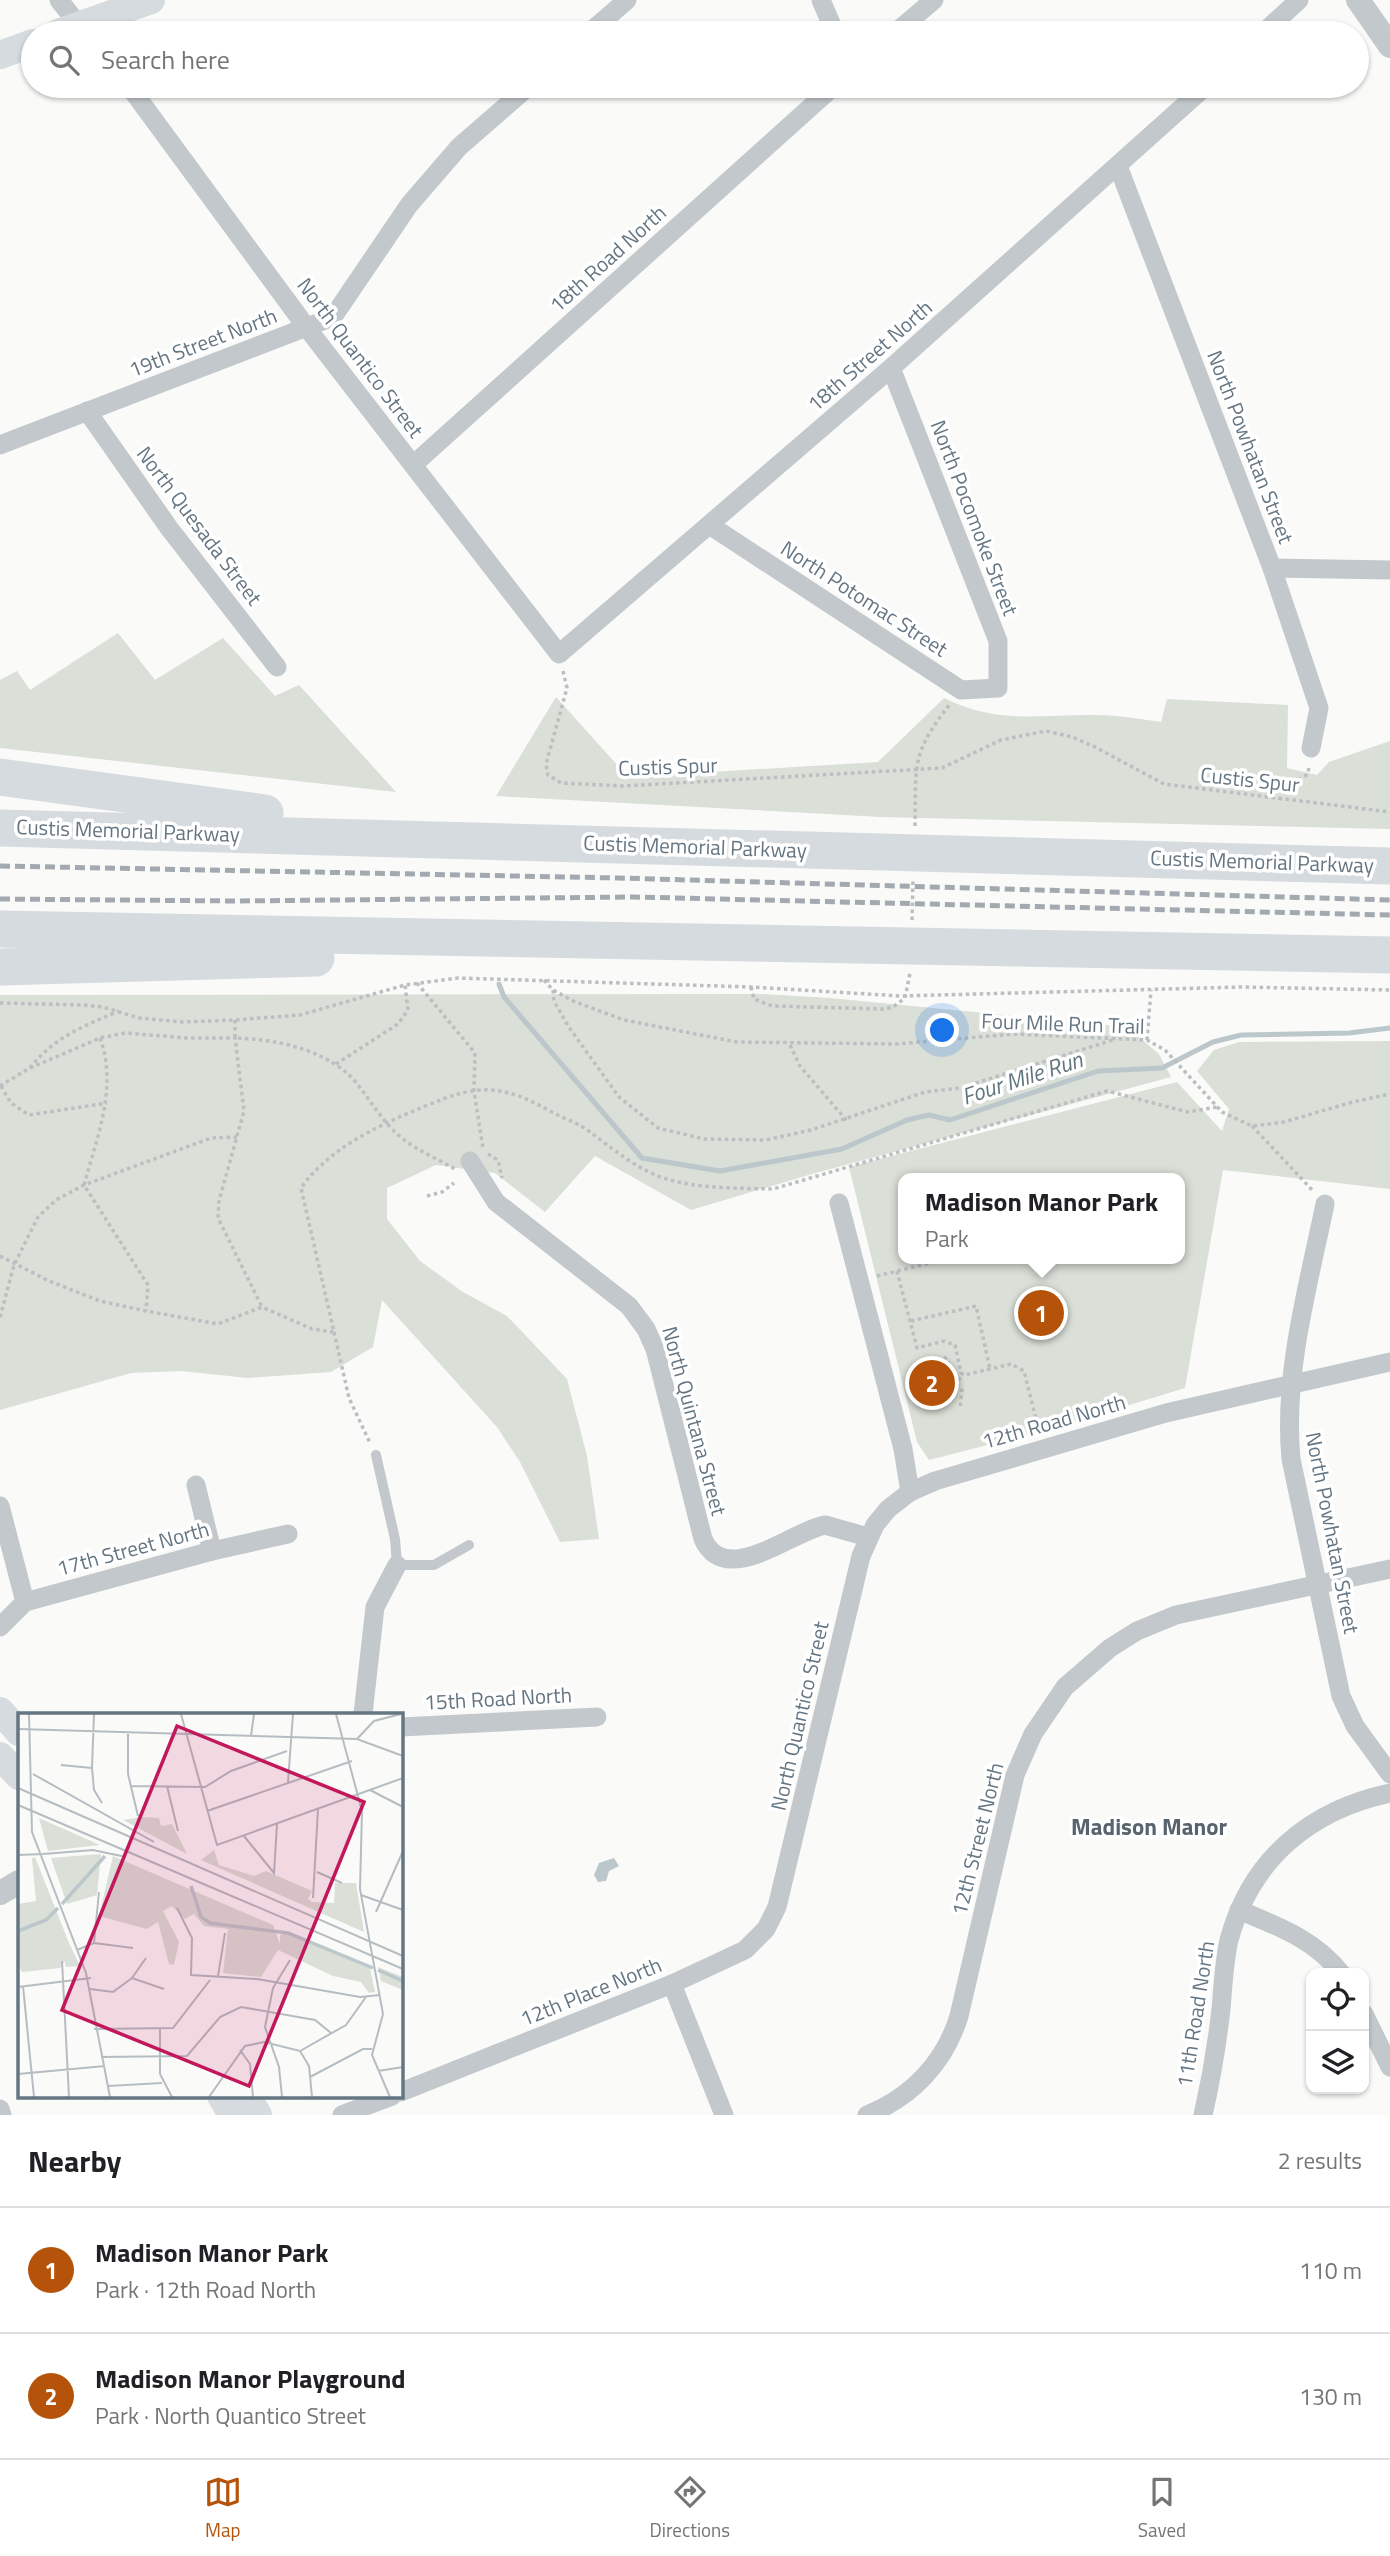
<!DOCTYPE html>
<html lang="en">
<head>
<meta charset="utf-8">
<style>
	body { margin:0; font-family:"Titillium Web",sans-serif; background:#f6f6f6; color:#202124 }
	.controls { position:absolute; right:21px; bottom:21px; display:grid; overflow:hidden; border-radius:14px; box-shadow:0 2px 5px #0004 }
	.controls button { width:63px; height:63px; display:grid; place-items:center; padding:0; border:0; border-bottom:2px solid #e0e0e0; background:#fff; color:#202124; font:35px sans-serif }
	.you { position:absolute; left:943px; top:1031px; width:24px; height:24px; margin:-18px; border:5px solid #fff; border-radius:50%; background:#1a73e8; box-shadow:0 0 0 10px #1a73e833 }
	.badge { display:grid; place-items:center; width:46px; height:46px; border-radius:50%; background:#b45309; color:#fff; font-size:23px; font-weight:700 }
	.pin { position:absolute; translate:-50% -50%; border:4px solid #fff; box-shadow:0 2px 7px #0006 }
	.popup { position:absolute; left:898px; top:1173px; width:287px; height:91px; box-sizing:border-box; display:grid; place-content:center; border-radius:14px; background:#fff; filter:drop-shadow(0 2px 5px #0005); font-size:23px; white-space:nowrap; color:#757577 }
	.popup b { font-size:26px; color:#202124 }
	.popup::after { content:''; position:absolute; left:50%; top:100%; margin-left:-14px; border:14px solid transparent; border-top-color:#fff }
	.list { margin:0; padding:0; list-style:none }
	h2 { display:flex; justify-content:space-between; align-items:center; height:91px; margin:0; padding:0 28px; font-size:30px }
	h2 small { font-size:23px; font-weight:400; color:#757577 }
	.list li { display:grid; grid-template-columns:46px 1fr auto; gap:21px; align-items:center; box-sizing:border-box; height:126px; padding:0 28px; border-top:2px solid #e0e0e0 }
	.list b { display:block; font-size:26px; white-space:nowrap }
	.list p { margin:0; font-size:23px; white-space:nowrap; color:#757577 }
	.list em { font-size:23px; font-style:normal; color:#757577 }
	.icon { flex:none; width:38px; height:38px; fill:none; stroke:currentColor; stroke-width:2; stroke-linecap:round; stroke-linejoin:round }
	.map { position:relative; flex:none; width:1390px; height:2115px; overflow:hidden }
	.search { position:absolute; background:#fff; box-shadow:0 2px 5px #0004; left:21px; right:21px; top:21px; height:77px; display:flex; align-items:center; gap:18px; box-sizing:border-box; padding:0 24px; border-radius:38px; color:#757577; font-size:26px }
	.sheet { height:343px; background:#fff }
	nav { display:flex; justify-content:space-around; align-items:center; box-sizing:border-box; height:98px; border-top:2px solid #e0e0e0; background:#fff; font-size:19px; color:#757577 }
	nav a { display:grid; justify-items:center; gap:4px }
	nav .on { color:#b45309 }
	.map>svg:first-child { display:block }
	.green { fill:#dadfd7; fill-rule:evenodd }
	.water { fill:#bbc7cb }
	.lines { fill:none; stroke-linecap:round; stroke-linejoin:round }
	.stream { stroke:#bbc7cb; stroke-width:5 }
	.path { stroke:#bbbfc2; stroke-width:3.5; stroke-dasharray:3.5 3.5; stroke-linecap:butt }
	.service { stroke:#c3c8cc; stroke-width:10 }
	.minor { stroke:#c3c8cc; stroke-width:19 }
	.tertiary { stroke:#c3c8cc; stroke-width:24 }
	.secondary { stroke:#d6dbdf; stroke-width:28 }
	.motorway { stroke:#d6dbdf; stroke-width:37 }
	.rail { stroke:#a2aab0; stroke-width:5; stroke-dasharray:10 5; stroke-linecap:butt }
	.labels { text-anchor:middle; stroke-width:7; stroke-linejoin:round; paint-order:stroke }
	.street-label { font-size:21px; fill:#657683; stroke:#fff }
	.water-label { font-size:23px; font-style:italic; fill:#60757c; stroke:#fff }
	.neighbourhood-label { font-size:23px; font-weight:bold; fill:#57646e; stroke:#fff }
	.inset-river { fill:none; stroke:#bbc7cb; stroke-width:3.5 }
	.inset-road { fill:none; stroke:#b5bdc2; stroke-width:2 }
	.view { fill:#c2185b; fill-opacity:0.15; stroke:#c2185b; stroke-width:3.5 }
	.inset-edge { fill:none; stroke:#657683; stroke-width:3.5 }
</style>
</head>
<body>
<div class="map">
<svg width="1390" height="2115" viewBox="0 0 1390 2115">
	<rect width="100%" height="100%" fill="#fafaf8"/>
	<g class="green">
		<path d="M118,633L155,680L223,638L275,696L299,685L396,792L0,748V680L17,671L30,690Z"/>
		<path d="M556,697L628,777L878,762L944,698C998,725 1039,714 1097,715C1118,715 1140,719 1161,722L1167,699L1288,705L1287,768L1317,775L1329,762L1390,741V829L881,817L496,796Z"/>
		<path d="M762,994L830,998L1127,1027L1159,1054L1171,1077L812,1174L691,1210L595,1156L545,1212L495,1173L436,1165L387,1188V1219L420,1261L463,1292L507,1316L567,1379L587,1456L599,1539L560,1542L520,1462L497,1427L382,1300L373,1347L331,1372L248,1378L181,1371L131,1373L0,1410V995Z"/>
		<path d="M1390,1041V1189L1223,1170L1185,1388L1054,1428L929,1460L917,1442L849,1167L1177,1082L1222,1131L1229,1109L1197,1071L1214,1050L1239,1042ZM903,1178H1179V1259H903Z"/>
	</g>
	<path class="water" d="M614,1858L619,1866L609,1871L606,1881L598,1882L594,1875L599,1863Z"/>
	<g class="lines">
		<path class="stream" d="M499,984L504,997L642,1158L720,1171L842,1149L907,1120L929,1115L950,1120L1098,1071L1162,1068L1213,1042L1241,1035L1349,1033L1390,1028"/>
		<g class="path">
			<path d="M563,671L567,688L546,764L548,775L561,783L623,786L942,768L1001,740L1046,731L1072,737L1095,747L1164,784L1390,812"/>
			<path d="M1279,800L1291,785L1308,774L1309,766"/>
			<path d="M915,826C916,764 911,754 950,704"/>
			<path d="M912,920L913,879"/>
			<path d="M544,980L553,990L573,1001L624,1020L737,1042L897,1044L1014,1034L1147,1040L1165,1050L1222,1112L1252,1126L1284,1122L1349,1103L1390,1094"/>
			<path d="M417,983L475,1053L474,1091L483,1148"/>
			<path d="M751,987L754,999L772,1006L883,1009L893,1007L905,998L910,973"/>
			<path d="M553,990L554,1001L568,1026L619,1097L658,1128L704,1139L766,1140L811,1130L925,1092L960,1088L1116,1039"/>
			<path d="M0,1003L83,1005L103,1007L139,1018L183,1022L235,1020L300,1015L405,985L458,978L751,987L901,996L1242,987L1390,990"/>
			<path d="M235,1020V1038C276,1039 331,1050 358,1085C373,1104 384,1124 403,1139C418,1151 438,1159 455,1169"/>
			<path d="M100,1038C118,1087 97,1137 84,1185L148,1285L146,1311"/>
			<path d="M1147,1040L1151,990"/>
			<path d="M790,1045L800,1066L847,1121"/>
			<path d="M336,1064L398,1024L408,1010L405,985"/>
			<path d="M30,1068C54,1037 84,1026 119,1011"/>
			<path d="M0,1086L28,1069L100,1038L125,1033L187,1038H235L244,1111L219,1201L218,1218L262,1307"/>
			<path d="M1,1086L11,1103L29,1115L107,1103"/>
			<path d="M1252,1126L1314,1192"/>
			<path d="M488,1154L498,1160L502,1178"/>
			<path d="M427,1196L442,1192L454,1183"/>
			<path d="M0,1256L49,1281L100,1301L146,1311L218,1324L262,1307L312,1329L334,1332L301,1188C325,1154 365,1132 404,1115C464,1090 488,1076 548,1110C562,1118 577,1122 590,1132C613,1149 639,1171 667,1179C700,1189 739,1188 773,1189L1107,1091L1188,1112L1217,1107"/>
			<path d="M897,1271L917,1348L944,1341L955,1345L961,1373L965,1375L1011,1364L1024,1371L1039,1431"/>
			<path d="M877,1276L947,1259"/>
			<path d="M0,1317L14,1265L38,1217L56,1200L84,1185L211,1138L237,1137"/>
			<path d="M911,1321L976,1306L990,1369"/>
			<path d="M334,1332L349,1398L370,1443"/>
			<path d="M944,1357L948,1361L951,1378L956,1384L963,1373"/>
			<path d="M956,1384L962,1390L960,1409"/>
		</g>
		<path class="service" d="M376,1455L395,1539L397,1565H434L469,1545"/>
		<g class="minor">
			<path d="M59,0L85,33"/>
			<path d="M821,0L835,33"/>
			<path d="M589,33L627,0"/>
			<path d="M895,33L934,0"/>
			<path d="M1263,33L1299,0"/>
			<path d="M129,86L307,328L559,654L891,368L1206,86"/>
			<path d="M1118,166L1272,568L1319,708L1311,748"/>
			<path d="M87,411L169,528L277,667"/>
			<path d="M0,445L333,317L409,205L459,147L529,86"/>
			<path d="M413,465L834,86"/>
			<path d="M711,526L961,690L998,688V641L891,368"/>
			<path d="M1272,568L1390,570"/>
			<path d="M470,1161L496,1202L629,1306L646,1329L655,1349L703,1539C726,1589 794,1530 825,1525L868,1537"/>
			<path d="M839,1203L903,1449L910,1492"/>
			<path d="M1325,1204C1308,1287 1283,1374 1291,1459L1341,1696L1355,1726L1390,1774"/>
			<path d="M196,1485L212,1551"/>
			<path d="M0,1506L25,1602"/>
			<path d="M0,1627L25,1602L212,1551L288,1534"/>
			<path d="M363,1714L375,1607L397,1565"/>
			<path d="M401,1727L597,1717"/>
			<path d="M1239,1910C1279,1927 1314,1939 1341,1973"/>
			<path d="M672,1984L724,2115"/>
			<path d="M1364,2014L1390,2067"/>
			<path d="M401,2092L672,1984L745,1950L766,1929L777,1907L861,1556L875,1525L888,1509L910,1492L935,1481L1166,1413L1390,1362"/>
			<path d="M0,2109L2,2115"/>
			<path d="M342,2115L392,2096"/>
			<path d="M867,2115C912,2097 945,2062 959,2016L1015,1775L1033,1734L1065,1687L1110,1648L1137,1631L1176,1615L1390,1569"/>
			<path d="M1203,2115C1211,2080 1217,2045 1221,2009C1223,1986 1224,1962 1229,1940C1251,1859 1310,1810 1390,1793"/>
		</g>
		<g class="tertiary">
			<path d="M1358,0L1390,46"/>
			<path d="M0,1893L19,1882"/>
		</g>
		<g class="secondary">
			<path d="M58,33L151,0"/>
			<path d="M0,55L33,43"/>
			<path d="M0,1711L19,1732"/>
			<path d="M0,1756L19,1776"/>
			<path d="M221,2096L232,2115"/>
			<path d="M247,2096L258,2115"/>
		</g>
		<g class="motorway">
			<path d="M0,777L265,813"/>
			<path d="M0,828L1390,866"/>
			<path d="M0,929L1390,955"/>
			<path d="M0,967L316,958"/>
		</g>
		<g class="rail">
			<path d="M0,866L618,878L1390,900"/>
			<path d="M0,899L237,901L634,897L1390,915"/>
		</g>
	</g>
	<g class="labels">
		<g class="street-label">
			<text transform="translate(608 259) rotate(-42)" y="7">18th Road North</text>
			<text transform="translate(203 343) rotate(-21)" y="7">19th Street North</text>
			<text transform="translate(870 356) rotate(-41)" y="7">18th Street North</text>
			<text transform="translate(360 358) rotate(53)" y="7">North Quantico Street</text>
			<text transform="translate(1250 447) rotate(69)" y="7">North Powhatan Street</text>
			<text transform="translate(974 518) rotate(69)" y="7">North Pocomoke Street</text>
			<text transform="translate(199 526) rotate(53)" y="7">North Quesada Street</text>
			<text transform="translate(864 599) rotate(33)" y="7">North Potomac Street</text>
			<text transform="translate(668 767) rotate(-2)" y="7">Custis Spur</text>
			<text transform="translate(1250 780) rotate(6)" y="7">Custis Spur</text>
			<text transform="translate(128 831) rotate(2)" y="7">Custis Memorial Parkway</text>
			<text transform="translate(695 847) rotate(2)" y="7">Custis Memorial Parkway</text>
			<text transform="translate(1262 862) rotate(2)" y="7">Custis Memorial Parkway</text>
			<text transform="translate(1063 1024) rotate(2)" y="7">Four Mile Run Trail</text>
			<text transform="translate(694 1421) rotate(75)" y="7">North Quintana Street</text>
			<text transform="translate(1054 1422) rotate(-16)" y="7">12th Road North</text>
			<text transform="translate(1332 1533) rotate(79)" y="7">North Powhatan Street</text>
			<text transform="translate(133 1549) rotate(-15)" y="7">17th Street North</text>
			<text transform="translate(498 1699) rotate(-3)" y="7">15th Road North</text>
			<text transform="translate(800 1716) rotate(-77)" y="7">North Quantico Street</text>
			<text transform="translate(978 1839) rotate(-76)" y="7">12th Street North</text>
			<text transform="translate(591 1992) rotate(-22)" y="7">12th Place North</text>
			<text transform="translate(1196 2014) rotate(-81)" y="7">11th Road North</text>
		</g>
		<g class="water-label">
			<text transform="translate(1022 1078) rotate(-18)" y="8">Four Mile Run</text>
		</g>
		<g class="neighbourhood-label">
			<text x="1149" y="1835">Madison Manor</text>
		</g>
	</g>
	<g transform="translate(18 1713)">
		<rect width="385" height="385" fill="#fafaf8"/>
		<path d="M125,104L141,105L143,113L154,111L169,141L105,107ZM21,105L82,132L30,138ZM196,137L201,152L236,163L248,158L294,178L290,186L294,189L316,190L317,170H338L346,219L183,147ZM83,141L79,182L49,191L33,145ZM95,143L255,212L262,231V222L269,220L352,255L357,279L351,280L343,269L315,263L260,237L243,264L205,260L210,216L186,213L176,201L167,206L154,193L145,198L161,229L156,252L151,251L140,209L129,216L81,203ZM17,144L51,230L62,253L48,254L47,248L42,255L4,259L0,252V191L18,188L14,145ZM360,254L385,264V277L363,268Z" fill="#dadfd7"/>
		<path class="inset-river" d="M173,173L183,204L192,210L270,220L355,255M44,191L87,143M0,218L28,207L40,195M360,257L385,268"/>
		<path class="inset-road" d="M11,1L14,119L68,260L92,384M76,1L74,55L76,77L84,90M163,1L199,132L385,65M318,1L344,98L342,176L365,301L354,342L372,384M0,16L339,26L385,43M110,19V61L120,103M233,23L236,1M339,26L356,8L383,1M43,52L74,55M15,61L136,129M270,69L275,1M113,73L187,74L213,58L269,38M149,73L160,118M0,75L385,243M352,77L385,94M0,92L385,256M189,98L334,48M226,123L256,160L259,111M25,141L75,137L108,144M0,142L25,141M299,159L324,170M343,182L385,197M295,185L300,96M159,195L174,225L173,262L239,266L342,284L362,282M358,199L385,138M76,230L81,179M59,237L76,230L115,235M44,248L51,384M200,263L207,220M114,265L128,245M5,273L16,384M0,274L73,265M72,276L95,279L114,265L146,276M76,316L155,315L192,267M142,316V361L154,384M222,337L232,351L235,384M282,338L291,353L294,384M83,344L169,343L202,304L223,294L297,307L313,320M360,358L385,354M0,361L87,353M292,364L345,336H354M90,373L144,370M191,384L227,333L246,329L282,338L328,312L348,284M264,384L261,354L247,314L255,275L272,247"/>
		<path class="view" d="M159,13L346,89L231,373L44,297Z"/>
		<rect width="385" height="385" class="inset-edge"/>
	</g>
</svg>
<div class="controls">
<button><svg class="icon" aria-label="locate" viewBox="0 0 24 24"><circle cx="12" cy="12" r="6"/><path d="M12 2v4M12 18v4M2 12h4M18 12h4"/></svg></button>
<button><svg class="icon" aria-label="layers" viewBox="0 0 24 24"><path d="M12 4l9 5-9 5-9-5zM3 14l9 5 9-5"/></svg></button>
</div>
<div class="you"></div>
<div class="pin badge" style="left:1041px;top:1313px">1</div>
<div class="popup"><b>Madison Manor Park</b>Park</div>
<div class="pin badge" style="left:932px;top:1383px">2</div>
<div class="search"><svg class="icon" aria-label="search" viewBox="0 0 24 24"><circle cx="10" cy="10" r="6"/><path d="M15 15l6 6"/></svg>Search here</div>
</div>
<section class="sheet">
<h2>Nearby<small>2 results</small></h2>
<ul class="list">
<li><span class="badge">1</span><div><b>Madison Manor Park</b><p>Park · 12th Road North</p></div><em>110 m</em></li>
<li><span class="badge">2</span><div><b>Madison Manor Playground</b><p>Park · North Quantico Street</p></div><em>130 m</em></li>
</ul>
</section>
<nav>
<a class="on"><svg class="icon" aria-label="map" viewBox="0 0 24 24"><path d="M3 6l6-2 6 2 6-2v14l-6 2-6-2-6 2zM9 4v14M15 6v14"/></svg>Map</a>
<a><svg class="icon" aria-label="directions" viewBox="0 0 24 24"><path d="M12 3l9 9-9 9-9-9zM9 14v-3h6M13 9l2 2-2 2"/></svg>Directions</a>
<a><svg class="icon" aria-label="saved" viewBox="0 0 24 24"><path d="M7 4h10v16l-5-4-5 4z"/></svg>Saved</a>
</nav>
</body>
</html>
